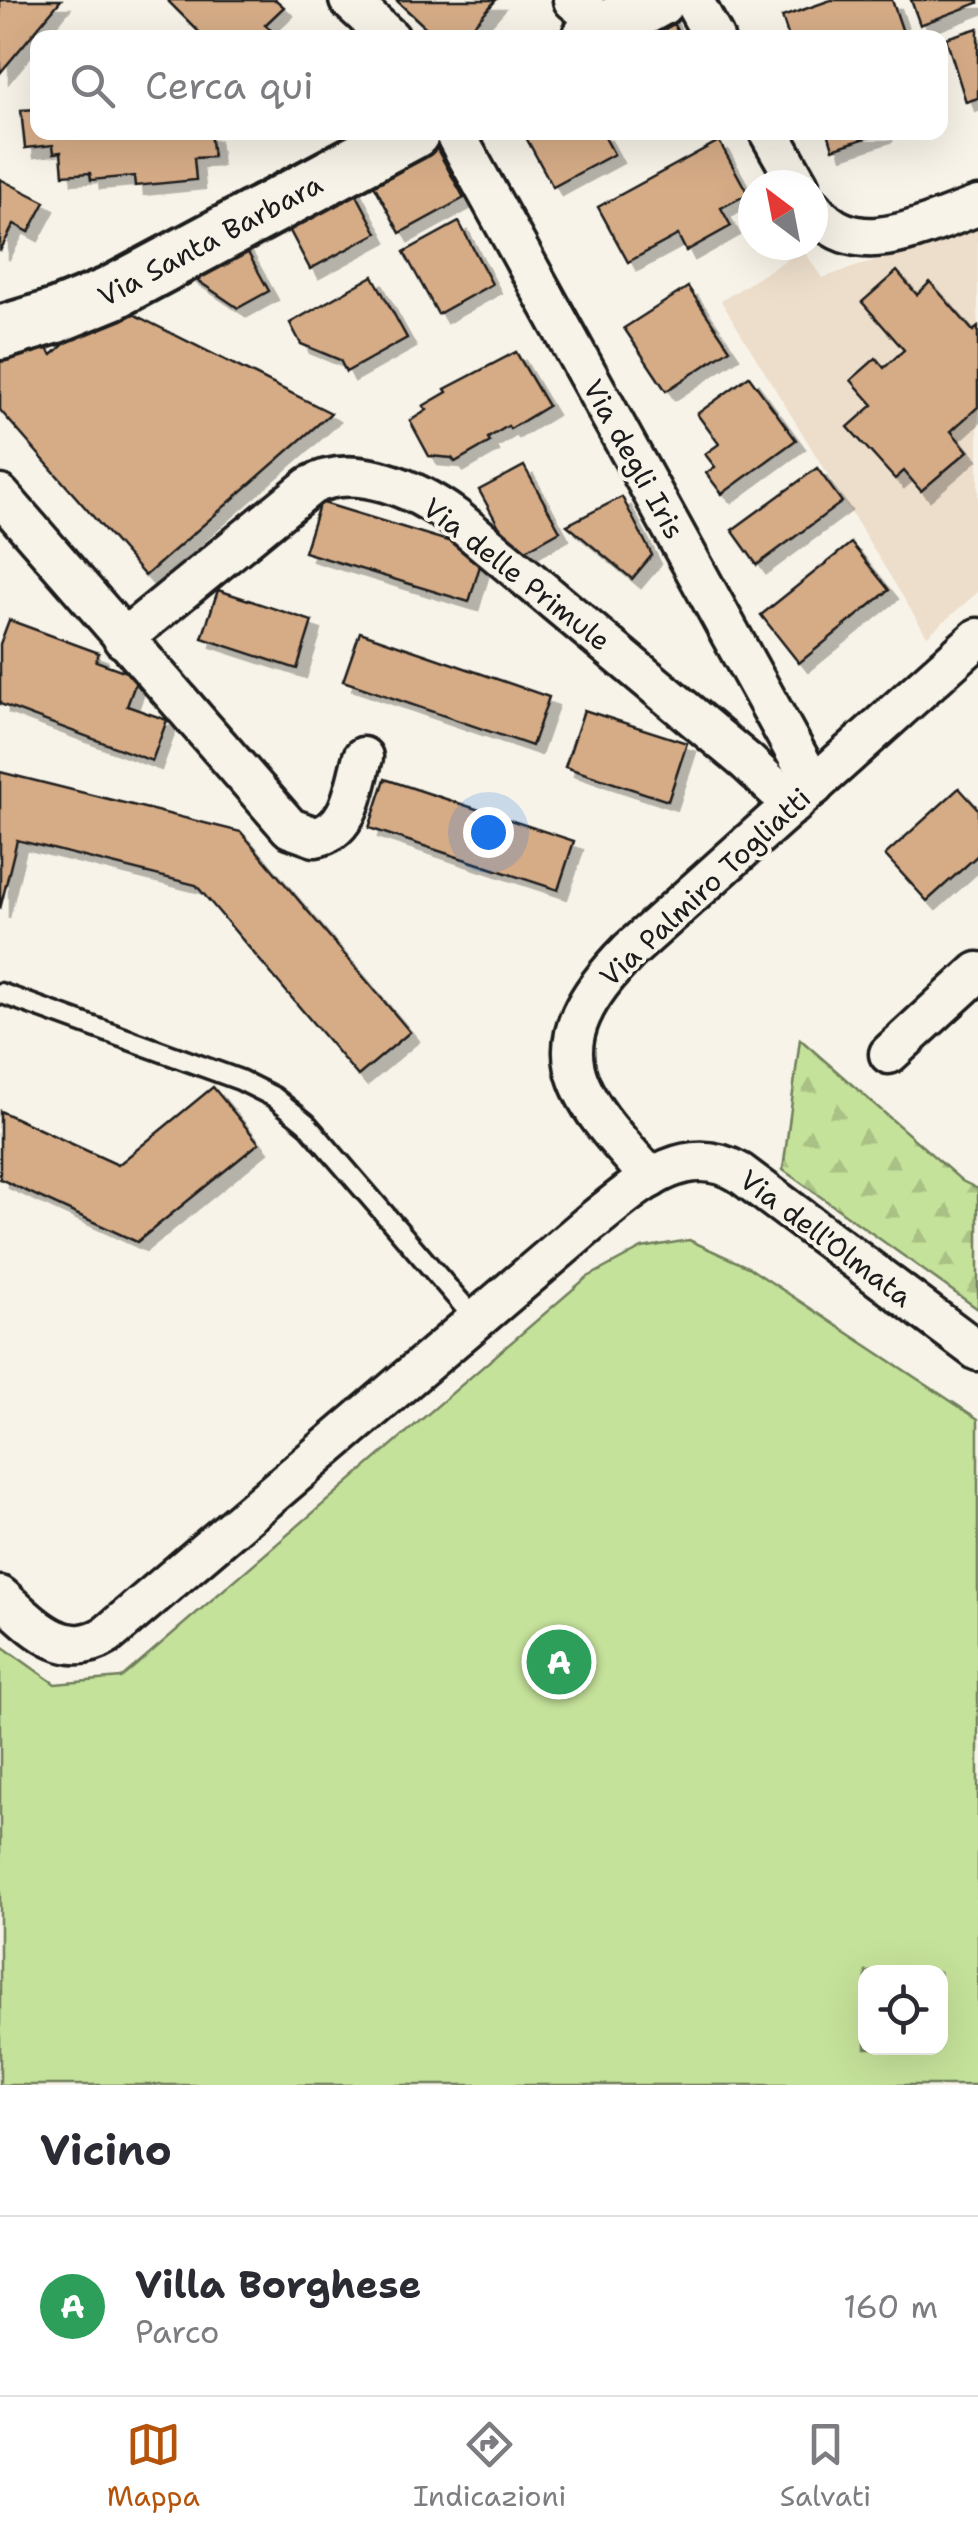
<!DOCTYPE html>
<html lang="it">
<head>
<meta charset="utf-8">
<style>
	body { margin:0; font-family:"Shantell Sans",sans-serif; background:#f2f2f3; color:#2b2b33 }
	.controls { position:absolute; right:30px; bottom:30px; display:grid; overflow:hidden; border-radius:20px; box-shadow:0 10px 40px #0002 }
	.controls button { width:90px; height:90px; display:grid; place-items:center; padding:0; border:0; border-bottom:2px solid #e1e1e2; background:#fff; color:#2b2b33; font:50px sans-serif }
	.compass { position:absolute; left:738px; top:170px; width:90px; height:90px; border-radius:50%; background:#fff; box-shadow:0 10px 40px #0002; rotate:328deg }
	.you { position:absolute; left:488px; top:832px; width:35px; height:35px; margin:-25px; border:8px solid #fff; border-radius:50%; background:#1a73e8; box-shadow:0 0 0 15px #1a73e833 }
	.badge { display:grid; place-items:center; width:65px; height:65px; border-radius:50%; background:#b45309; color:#fff; font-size:32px; font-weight:700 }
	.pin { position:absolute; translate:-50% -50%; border:5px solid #fff; box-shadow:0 2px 10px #0006 }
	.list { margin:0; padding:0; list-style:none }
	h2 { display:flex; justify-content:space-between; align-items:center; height:130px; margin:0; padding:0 40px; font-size:42px }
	h2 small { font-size:32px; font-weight:400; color:#7c7c81 }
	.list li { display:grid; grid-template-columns:65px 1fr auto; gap:30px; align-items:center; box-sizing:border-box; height:180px; padding:0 40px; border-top:2px solid #e1e1e2 }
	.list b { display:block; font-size:38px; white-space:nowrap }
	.list p { margin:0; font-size:32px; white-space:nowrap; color:#7c7c81 }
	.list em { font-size:32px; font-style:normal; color:#7c7c81 }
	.icon { flex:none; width:55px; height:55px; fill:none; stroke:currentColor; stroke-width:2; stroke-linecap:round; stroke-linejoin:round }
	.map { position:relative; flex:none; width:978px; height:2085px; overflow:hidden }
	.search { position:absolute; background:#fff; box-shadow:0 10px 40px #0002; left:30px; right:30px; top:30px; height:110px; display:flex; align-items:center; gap:25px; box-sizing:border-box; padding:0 35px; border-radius:20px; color:#7c7c81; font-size:38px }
	.sheet { height:310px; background:#fff }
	nav { display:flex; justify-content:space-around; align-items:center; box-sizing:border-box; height:140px; border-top:2px solid #e1e1e2; background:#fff; font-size:28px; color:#7c7c81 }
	nav a { display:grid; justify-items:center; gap:5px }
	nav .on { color:#b45309 }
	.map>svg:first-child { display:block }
	.built { fill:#eddecb }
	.forest { fill:url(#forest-firs); stroke:#707f5b; stroke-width:2.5 }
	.park { fill:#c5e29a; stroke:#707f5b; stroke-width:2.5; fill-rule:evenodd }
	.building { fill:#d6ac87; stroke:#1c1c1c; stroke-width:2.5; filter:url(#shadow) }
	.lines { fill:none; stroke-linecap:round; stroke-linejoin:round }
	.lane-casing { stroke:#1c1c1c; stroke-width:25 }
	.street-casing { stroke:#1c1c1c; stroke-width:45 }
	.secondary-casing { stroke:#1c1c1c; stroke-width:60 }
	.lane { stroke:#f7f3e8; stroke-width:18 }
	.street { stroke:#f7f3e8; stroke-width:38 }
	.secondary { stroke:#f7f3e8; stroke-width:52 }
	.labels { text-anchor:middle; stroke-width:8; stroke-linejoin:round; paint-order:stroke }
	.street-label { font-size:28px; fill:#1c1c1c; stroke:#f7f3e8 }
</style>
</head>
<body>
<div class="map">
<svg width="978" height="2085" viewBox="0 0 978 2085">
	<defs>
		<pattern id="forest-firs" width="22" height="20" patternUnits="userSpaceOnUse" patternTransform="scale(2.5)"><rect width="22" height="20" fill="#c5e29a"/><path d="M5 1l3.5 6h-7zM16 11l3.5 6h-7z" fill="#a9c184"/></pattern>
		<filter id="shadow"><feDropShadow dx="9" dy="9" stdDeviation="0" flood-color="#0004"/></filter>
	</defs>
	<rect width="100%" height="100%" fill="#f7f3e8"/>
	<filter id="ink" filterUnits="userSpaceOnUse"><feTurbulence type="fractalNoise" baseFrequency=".01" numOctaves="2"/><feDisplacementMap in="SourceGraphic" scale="20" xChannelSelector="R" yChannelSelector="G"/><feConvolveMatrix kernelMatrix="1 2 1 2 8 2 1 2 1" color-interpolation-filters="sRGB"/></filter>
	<g filter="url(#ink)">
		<path class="built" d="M978,226V592L927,636L721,301L803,249L822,278Z"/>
		<path class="forest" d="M800,1039L962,1181L978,1189V1309L783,1170Z"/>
		<path class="park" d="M689,1240L748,1267L978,1419V2085H0V1645L55,1684L121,1678L586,1278L642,1248ZM866,1972H940V2048H866Z"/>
		<g class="building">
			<path d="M0,0H61L0,73Z"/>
			<path d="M167,0H276L284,7L265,25L270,29L261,38H205Z"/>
			<path d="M396,0H496L462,38H437Z"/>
			<path d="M831,0H892L905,38H789L782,17Z"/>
			<path d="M911,0H978V3L920,25Z"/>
			<path d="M667,12L681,38H623Z"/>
			<path d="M978,28V98L966,102L946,38Z"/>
			<path d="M38,109V132H210L213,157L194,158L196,180L135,186L134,176L91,180L90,173L63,175L61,152L54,153L53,145L25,148L21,110Z"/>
			<path d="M523,132H602L614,154L553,187Z"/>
			<path d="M828,132H884L833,149Z"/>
			<path d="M428,133L464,198L400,233L365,168Z"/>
			<path d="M719,141L748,194L721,208L731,226L686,251L678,235L628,262L598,207Z"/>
			<path d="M348,178L377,233L310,269L281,214Z"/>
			<path d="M0,179L45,202L29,232L14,224L0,251Z"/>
			<path d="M459,222L492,284L438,314L404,252Z"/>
			<path d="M240,238L269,291L238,308L182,270Z"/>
			<path d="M897,271L917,295L930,282L973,331L978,327V407L951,431L968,451L921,491L904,471L895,479L848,427L873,405L851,380L876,358L884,368L904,350L862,302Z"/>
			<path d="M373,276L407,338L346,372L340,360L301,344L290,323Z"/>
			<path d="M688,287L730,349L666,391L624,328Z"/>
			<path d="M121,308L331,413L145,576L0,410V353L33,333L52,355L91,320Z"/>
			<path d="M516,352L548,406L510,429L508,426L488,438L490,442L455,462L452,458L429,456L410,421L427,410L423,406L447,392L445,389Z"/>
			<path d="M749,376L796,440L722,494L706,473L715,467L705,454L719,444L697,414Z"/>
			<path d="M524,466L560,531L515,556L479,490Z"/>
			<path d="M817,468L842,502L757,565L732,530Z"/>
			<path d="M622,497L652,555L632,579L567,525Z"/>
			<path d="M320,502L484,552L469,602L304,552Z"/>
			<path d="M851,543L889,590L799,663L761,615Z"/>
			<path d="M218,590L312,621L297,669L202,638Z"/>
			<path d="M9,620L99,653L96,661L138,676L127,706L167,720L152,761L0,704V644Z"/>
			<path d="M360,632L549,697L532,746L343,681Z"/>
			<path d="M584,710L687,743L668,801L565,767Z"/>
			<path d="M0,772L241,832L410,1032L358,1076L196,885L17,840L0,909Z"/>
			<path d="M385,779L574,841L558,890L369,828Z"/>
			<path d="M959,788L978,809V855L927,901L885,855Z"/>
			<path d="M213,1087L259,1143L137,1242L0,1179V1111L118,1165Z"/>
		</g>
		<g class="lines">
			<g class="lane-casing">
				<path id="lane" d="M0,993L240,1080L274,1097L306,1123L476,1320"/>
			</g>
			<g class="street-casing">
				<g id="street">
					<path d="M349,0L390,38"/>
					<path d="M573,0L607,28"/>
					<path d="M693,0L714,38"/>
					<path d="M454,132L814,786"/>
					<path d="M769,132L799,185"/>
					<path d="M813,208C855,265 925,224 978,206"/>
					<path d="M0,495L290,828L315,837C351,831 354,787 363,757"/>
					<path d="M123,639L310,486C355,461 417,490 455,518L747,762L793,805"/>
					<path d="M889,1054L978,972"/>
					<path d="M651,1178C572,1091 534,1048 629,951L978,638"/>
					<path d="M0,1596C32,1624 63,1662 107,1635L589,1224C633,1190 682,1139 740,1173L978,1351"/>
				</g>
			</g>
			<g class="secondary-casing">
				<g id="secondary">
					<path d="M589,38L658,0"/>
					<path d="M0,333L56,316L110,294L413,132"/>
				</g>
			</g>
			<use href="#lane" class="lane"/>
			<use href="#street" class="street"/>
			<use href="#secondary" class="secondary"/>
		</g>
	</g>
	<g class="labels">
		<g class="street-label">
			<text transform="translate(210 240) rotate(-28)" y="10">Via Santa Barbara</text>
			<text transform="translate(634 459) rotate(61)" y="10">Via degli Iris</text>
			<text transform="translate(517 574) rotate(38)" y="10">Via delle Primule</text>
			<text transform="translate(705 887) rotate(-43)" y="10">Via Palmiro Togliatti</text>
			<text transform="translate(826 1238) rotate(37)" y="10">Via dell'Olmata</text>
		</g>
	</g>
</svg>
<div class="controls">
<button><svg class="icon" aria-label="locate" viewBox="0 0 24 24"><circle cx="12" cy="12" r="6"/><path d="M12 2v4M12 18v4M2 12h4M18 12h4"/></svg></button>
</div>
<svg class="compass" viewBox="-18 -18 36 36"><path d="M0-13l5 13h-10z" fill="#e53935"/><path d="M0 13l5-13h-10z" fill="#7c7c81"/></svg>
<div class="you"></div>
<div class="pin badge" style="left:559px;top:1662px;background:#2e9e5b">A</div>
<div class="search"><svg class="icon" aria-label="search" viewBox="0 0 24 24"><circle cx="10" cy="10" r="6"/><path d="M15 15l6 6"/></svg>Cerca qui</div>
</div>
<section class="sheet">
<h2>Vicino<small></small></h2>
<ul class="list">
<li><span class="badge" style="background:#2e9e5b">A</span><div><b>Villa Borghese</b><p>Parco</p></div><em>160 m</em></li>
</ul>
</section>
<nav>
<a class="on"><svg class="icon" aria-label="map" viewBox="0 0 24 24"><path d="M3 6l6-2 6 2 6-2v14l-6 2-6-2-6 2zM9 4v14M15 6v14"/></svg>Mappa</a>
<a><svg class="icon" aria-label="directions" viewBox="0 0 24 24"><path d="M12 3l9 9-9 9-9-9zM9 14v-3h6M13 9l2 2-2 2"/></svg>Indicazioni</a>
<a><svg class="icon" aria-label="saved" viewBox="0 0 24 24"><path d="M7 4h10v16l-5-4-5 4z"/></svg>Salvati</a>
</nav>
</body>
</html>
